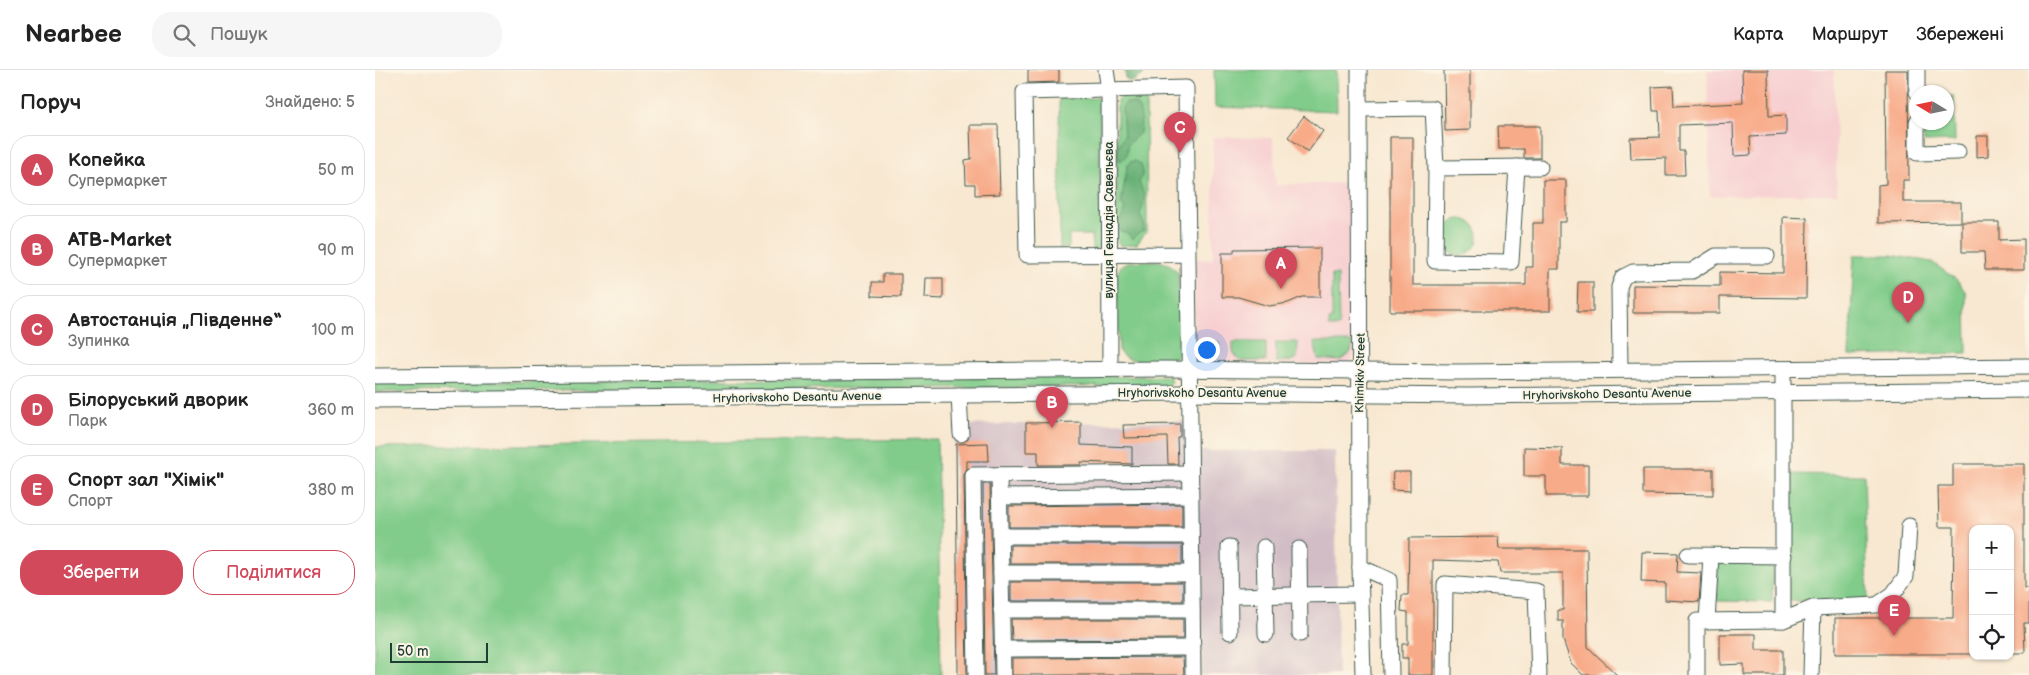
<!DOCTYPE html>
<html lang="uk">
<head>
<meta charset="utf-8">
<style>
	body { margin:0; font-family:"Balsamiq Sans",sans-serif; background:#f6f6f6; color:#222 }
	.controls { position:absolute; right:15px; bottom:15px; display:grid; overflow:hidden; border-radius:10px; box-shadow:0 1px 4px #0004 }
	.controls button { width:45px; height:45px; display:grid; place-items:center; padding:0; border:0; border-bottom:1px solid #e0e0e0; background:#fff; color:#222; font:25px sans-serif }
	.compass { position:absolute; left:1534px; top:15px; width:45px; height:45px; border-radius:50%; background:#fff; box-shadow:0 1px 4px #0004; rotate:280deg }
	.scale { position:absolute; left:15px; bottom:12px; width:98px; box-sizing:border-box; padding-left:5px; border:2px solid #1f3d34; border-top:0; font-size:14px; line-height:18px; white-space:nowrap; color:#1f3d34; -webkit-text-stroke:4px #fcf5e5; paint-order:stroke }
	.you { position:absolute; left:831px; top:279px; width:18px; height:18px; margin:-12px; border:4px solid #fff; border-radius:50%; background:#1a73e8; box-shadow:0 0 0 8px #1a73e833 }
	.badge { display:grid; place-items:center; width:32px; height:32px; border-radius:50%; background:#d1495b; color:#fff; font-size:16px; font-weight:700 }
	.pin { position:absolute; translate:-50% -41px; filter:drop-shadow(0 1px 2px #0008) }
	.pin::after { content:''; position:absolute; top:26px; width:18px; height:15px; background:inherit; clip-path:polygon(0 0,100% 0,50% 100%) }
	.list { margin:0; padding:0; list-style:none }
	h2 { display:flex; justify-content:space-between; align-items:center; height:65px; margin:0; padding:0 20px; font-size:21px }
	h2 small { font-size:16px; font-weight:400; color:#767676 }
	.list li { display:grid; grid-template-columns:32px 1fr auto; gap:15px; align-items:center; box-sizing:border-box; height:70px; margin:0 10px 10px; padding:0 10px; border:1px solid #e0e0e0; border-radius:20px }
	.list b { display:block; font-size:19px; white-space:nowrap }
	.list p { margin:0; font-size:16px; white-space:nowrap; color:#767676 }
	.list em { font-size:16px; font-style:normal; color:#767676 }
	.actions { display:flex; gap:10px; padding:15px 20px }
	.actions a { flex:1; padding:11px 0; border:1px solid #d1495b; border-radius:20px; text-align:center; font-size:18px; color:#d1495b }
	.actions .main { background:#d1495b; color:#fff }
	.icon { flex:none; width:28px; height:28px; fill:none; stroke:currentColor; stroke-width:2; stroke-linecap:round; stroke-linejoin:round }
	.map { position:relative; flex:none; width:1654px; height:605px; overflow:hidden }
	header { display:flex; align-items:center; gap:30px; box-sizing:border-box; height:70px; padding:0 25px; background:#fff; border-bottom:1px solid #e0e0e0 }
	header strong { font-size:24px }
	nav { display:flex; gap:28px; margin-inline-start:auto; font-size:18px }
	.search { width:350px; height:45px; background:#f6f6f6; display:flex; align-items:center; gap:12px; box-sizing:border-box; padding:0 18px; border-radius:20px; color:#767676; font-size:19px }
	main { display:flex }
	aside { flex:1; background:#fff }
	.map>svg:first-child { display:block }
	.built { fill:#f7cfd1 }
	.industrial { fill:#d2bdc6 }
	.green { fill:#81cc8a; stroke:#50845f }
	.forest { fill:#68b076; stroke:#447655 }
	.building { fill:#f8ab89 }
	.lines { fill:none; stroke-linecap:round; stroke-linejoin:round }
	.minor-casing { stroke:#40574c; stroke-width:17 }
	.minor { stroke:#fff; stroke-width:15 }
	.labels { text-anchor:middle; stroke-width:4; stroke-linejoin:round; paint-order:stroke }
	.street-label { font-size:12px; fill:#1f3d34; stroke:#fcf5e5 }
</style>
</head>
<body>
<header>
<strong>Nearbee</strong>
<div class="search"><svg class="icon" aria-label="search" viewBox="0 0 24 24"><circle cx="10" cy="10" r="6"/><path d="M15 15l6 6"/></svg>Пошук</div>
<nav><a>Карта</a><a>Маршрут</a><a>Збережені</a></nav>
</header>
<main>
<aside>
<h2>Поруч<small>Знайдено: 5</small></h2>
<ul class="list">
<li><span class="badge">A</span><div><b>Копейка</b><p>Супермаркет</p></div><em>50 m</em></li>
<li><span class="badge">B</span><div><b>ATB-Market</b><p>Супермаркет</p></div><em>90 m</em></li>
<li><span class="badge">C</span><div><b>Автостанція „Південне“</b><p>Зупинка</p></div><em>100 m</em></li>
<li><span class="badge">D</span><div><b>Білоруський дворик</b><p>Парк</p></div><em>360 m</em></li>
<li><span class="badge">E</span><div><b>Спорт зал &quot;Хімік&quot;</b><p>Спорт</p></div><em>380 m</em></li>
</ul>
<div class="actions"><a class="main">Зберегти</a><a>Поділитися</a></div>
</aside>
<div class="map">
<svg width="1654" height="605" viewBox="0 0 1654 605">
	<rect width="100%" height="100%" fill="#fcf5e5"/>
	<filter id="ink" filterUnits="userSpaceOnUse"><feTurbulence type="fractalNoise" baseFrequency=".02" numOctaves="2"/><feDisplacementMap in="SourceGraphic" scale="10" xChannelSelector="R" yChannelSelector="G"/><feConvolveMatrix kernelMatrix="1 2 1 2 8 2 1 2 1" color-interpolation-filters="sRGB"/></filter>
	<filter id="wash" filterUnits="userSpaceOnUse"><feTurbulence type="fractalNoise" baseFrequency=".0096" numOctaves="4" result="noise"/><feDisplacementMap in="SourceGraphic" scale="20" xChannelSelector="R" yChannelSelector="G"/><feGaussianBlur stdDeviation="1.12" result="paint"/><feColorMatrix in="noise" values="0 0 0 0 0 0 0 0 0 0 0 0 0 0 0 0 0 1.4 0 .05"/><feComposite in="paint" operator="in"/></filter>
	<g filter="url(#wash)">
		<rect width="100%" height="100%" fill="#f8e8d1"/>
		<g class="built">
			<path d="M1332,0H1459L1462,124L1335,126Z"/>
			<path d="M838,67L898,68L901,115L977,113L979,286L972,295L825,292L819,287L820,189H838Z"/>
		</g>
		<path class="industrial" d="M819,351L820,381H960L963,605H583L579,355Z"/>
		<g class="green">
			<path d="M839,0H961L962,41L840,37Z"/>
			<path d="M769,24L771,26L772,161L762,174L746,176L742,171V31L747,26Z"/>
			<path d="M1572,26H1579L1580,71L1549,72V53L1572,52Z"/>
			<path d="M684,28H722L725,32V176L722,179H717L716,165H694V178H685Z"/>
			<circle cx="1085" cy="167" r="18"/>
			<path d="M1479,185H1516L1557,192L1583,211L1591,223L1592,283L1474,286Z"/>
			<path d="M753,192C770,192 793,186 803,203L806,281L802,287L796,290C780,290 755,295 744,282L742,204L746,196Z"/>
			<path d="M957,205H963L964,257H954V250H957Z"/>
			<path d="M824,272H844L843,288L837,291L826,285Z"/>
			<path d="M858,272H891V291H865L858,282Z"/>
			<path d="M901,272H923L922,288L916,291L901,292Z"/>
			<path d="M939,272H978L976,282L965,291L943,289Z"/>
			<path d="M794,306L797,312L792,316L0,322V313Z"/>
			<path d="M562,369L566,605H0V377Z"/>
			<path d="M1413,404L1489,405L1493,530L1413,531Z"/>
			<path d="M1343,493L1398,494L1397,532L1342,531Z"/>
		</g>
		<g class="forest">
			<path d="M750,0H769L768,5L757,12L751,10Z"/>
			<path d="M751,33H760C768,42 766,51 765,63L753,74L751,86L746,91L743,89V76L749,66L747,37Z"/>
			<path d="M760,91L766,94L768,102L764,113C771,125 770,132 765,145L769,154V161L764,163L758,169L753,164L745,161L743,154L750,139L746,134L752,97L755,92Z"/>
		</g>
		<g id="blocks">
			<g class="building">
				<path d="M653,0H684V12L653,13Z"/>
				<path d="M1069,0H1095V60L1070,61Z"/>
				<path d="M1367,0H1393L1394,46L1411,45V65L1375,67L1376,85L1359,86L1358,53L1304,55V81H1309L1310,105H1291V88L1256,89L1255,68L1285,67L1284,41H1278L1277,17L1298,16L1299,36L1368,33Z"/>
				<path d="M1510,0H1533L1534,110H1528V132H1586V152L1503,153V115L1511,114Z"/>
				<path d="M929,46L948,61L933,82L913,67Z"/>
				<path d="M595,55H623L625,124L600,125V114H591L590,90L596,89Z"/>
				<path d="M1123,56H1165V88H1149V79H1124Z"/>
				<path d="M1602,66H1613V86L1602,87Z"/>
				<path d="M1015,67H1038V215H1151V197H1158V153H1168V110H1191V152H1184V199H1175V241H1015Z"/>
				<path d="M1408,147L1432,148L1431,228L1345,227V243H1258V215L1345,216V202L1408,203Z"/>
				<path d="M1587,152H1624V170L1649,169V200H1610L1609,182H1587Z"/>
				<path d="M945,178V227H927L913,233L894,236L863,227H847V183H859V179Z"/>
				<path d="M508,204H526V227L497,226V212H508Z"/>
				<path d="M551,208H568V229L550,228Z"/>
				<path d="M1203,212H1218V242H1202Z"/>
				<path d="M706,352V375L757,377V394L706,392V395H663V382H651V353Z"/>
				<path d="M805,354V367H802L803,394H793L792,367L749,368L748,355Z"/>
				<path d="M613,373L614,391H592V398L589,405L592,605H583L581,374Z"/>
				<path d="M1149,377L1187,378V395H1213V426H1171V406H1149Z"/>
				<path d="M1578,394H1649V518H1654V553H1649L1650,583H1635V459H1598V584H1460V548H1578L1579,457H1564L1563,416H1578Z"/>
				<path d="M1268,399H1338V425L1268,424Z"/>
				<path d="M1018,402H1035V421L1017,420Z"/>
				<path d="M608,414H615L619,605H610Z"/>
				<path d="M807,434V457H634V436Z"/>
				<path d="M1123,467L1124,479H1212L1213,577L1242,605H1208L1196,593L1188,570V551H1183V540H1188V503H1125L1123,492L1058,490V605H1033V588H1027V574H1033V542L1026,541L1027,525H1033L1034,468Z"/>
				<rect x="635" y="475" width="172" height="19"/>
				<path d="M1267,482L1303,483L1302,502L1326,503L1324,532L1290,530V513L1266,512Z"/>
				<rect x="636" y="512" width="172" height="19"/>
				<path d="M636,549H808V569L637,570Z"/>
				<path d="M1345,564H1381V580H1408V605H1369V594L1345,595Z"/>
				<path d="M808,587L809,605H637V588Z"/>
			</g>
		</g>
	</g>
	<g filter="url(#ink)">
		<use href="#blocks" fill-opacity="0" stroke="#40574c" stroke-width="1"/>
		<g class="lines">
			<g class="minor-casing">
				<g id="minor">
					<path d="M731,0L734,20L735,299"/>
					<path d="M984,0L985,497L988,605"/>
					<path d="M1542,0V22"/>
					<path d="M985,39L1058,38L1061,98L1165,97"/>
					<path d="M1542,52V83L1583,82"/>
					<path d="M1061,98L1060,191L1136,192L1142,97"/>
					<path d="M812,184L652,185L649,22L811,18L818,605"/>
					<path d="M1245,299L1244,217L1248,207L1258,202L1317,201L1341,186H1392"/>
					<path d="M1408,299V550"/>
					<path d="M0,306L789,299L1084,302L1654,296"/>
					<path d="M584,325L586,364"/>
					<path d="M0,330L814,323L1092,326L1654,320"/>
					<path d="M624,405L628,605"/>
					<path d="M624,427L814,425"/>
					<path d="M625,466H815"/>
					<path d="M854,477L855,562"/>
					<path d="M889,477L891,564"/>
					<path d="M924,479L925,564"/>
					<path d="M1313,485L1409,486"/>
					<path d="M985,497L1014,510L1016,605"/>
					<path d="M626,503H816"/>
					<path d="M854,526L985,524"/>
					<path d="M626,540H817"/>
					<path d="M1332,551L1336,486"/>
					<path d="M627,579L818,578"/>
					<path d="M601,605L598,405L814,403"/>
					<path d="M1069,605L1070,514L1161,521L1164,605"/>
					<path d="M1322,605V551L1408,550L1438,538L1502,535L1518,524L1531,506L1534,456"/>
					<path d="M1436,605L1438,538"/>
				</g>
			</g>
			<use href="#minor" class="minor"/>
		</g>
	</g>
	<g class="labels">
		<g class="street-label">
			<text transform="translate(734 150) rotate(-90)" y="4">вулиця Геннадія Савельєва</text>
			<text transform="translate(985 303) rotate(-89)" y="4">Khimikiv Street</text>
			<text x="827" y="327">Hryhorivskoho Desantu Avenue</text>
			<text transform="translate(1232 324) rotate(-1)" y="4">Hryhorivskoho Desantu Avenue</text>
			<text transform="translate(422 327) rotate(-1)" y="4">Hryhorivskoho Desantu Avenue</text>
		</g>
	</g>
</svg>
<div class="controls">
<button>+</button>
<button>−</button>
<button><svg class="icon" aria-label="locate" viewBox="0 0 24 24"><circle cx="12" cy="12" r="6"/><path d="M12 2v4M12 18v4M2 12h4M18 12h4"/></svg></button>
</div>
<svg class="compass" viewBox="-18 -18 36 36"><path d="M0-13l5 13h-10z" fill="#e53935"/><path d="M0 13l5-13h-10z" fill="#767676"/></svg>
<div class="scale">50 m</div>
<div class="you"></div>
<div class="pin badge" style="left:906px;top:219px">A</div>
<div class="pin badge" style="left:677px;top:358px">B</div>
<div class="pin badge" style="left:805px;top:83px">C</div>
<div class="pin badge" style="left:1533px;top:253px">D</div>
<div class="pin badge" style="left:1519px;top:566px">E</div>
</div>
</main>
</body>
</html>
